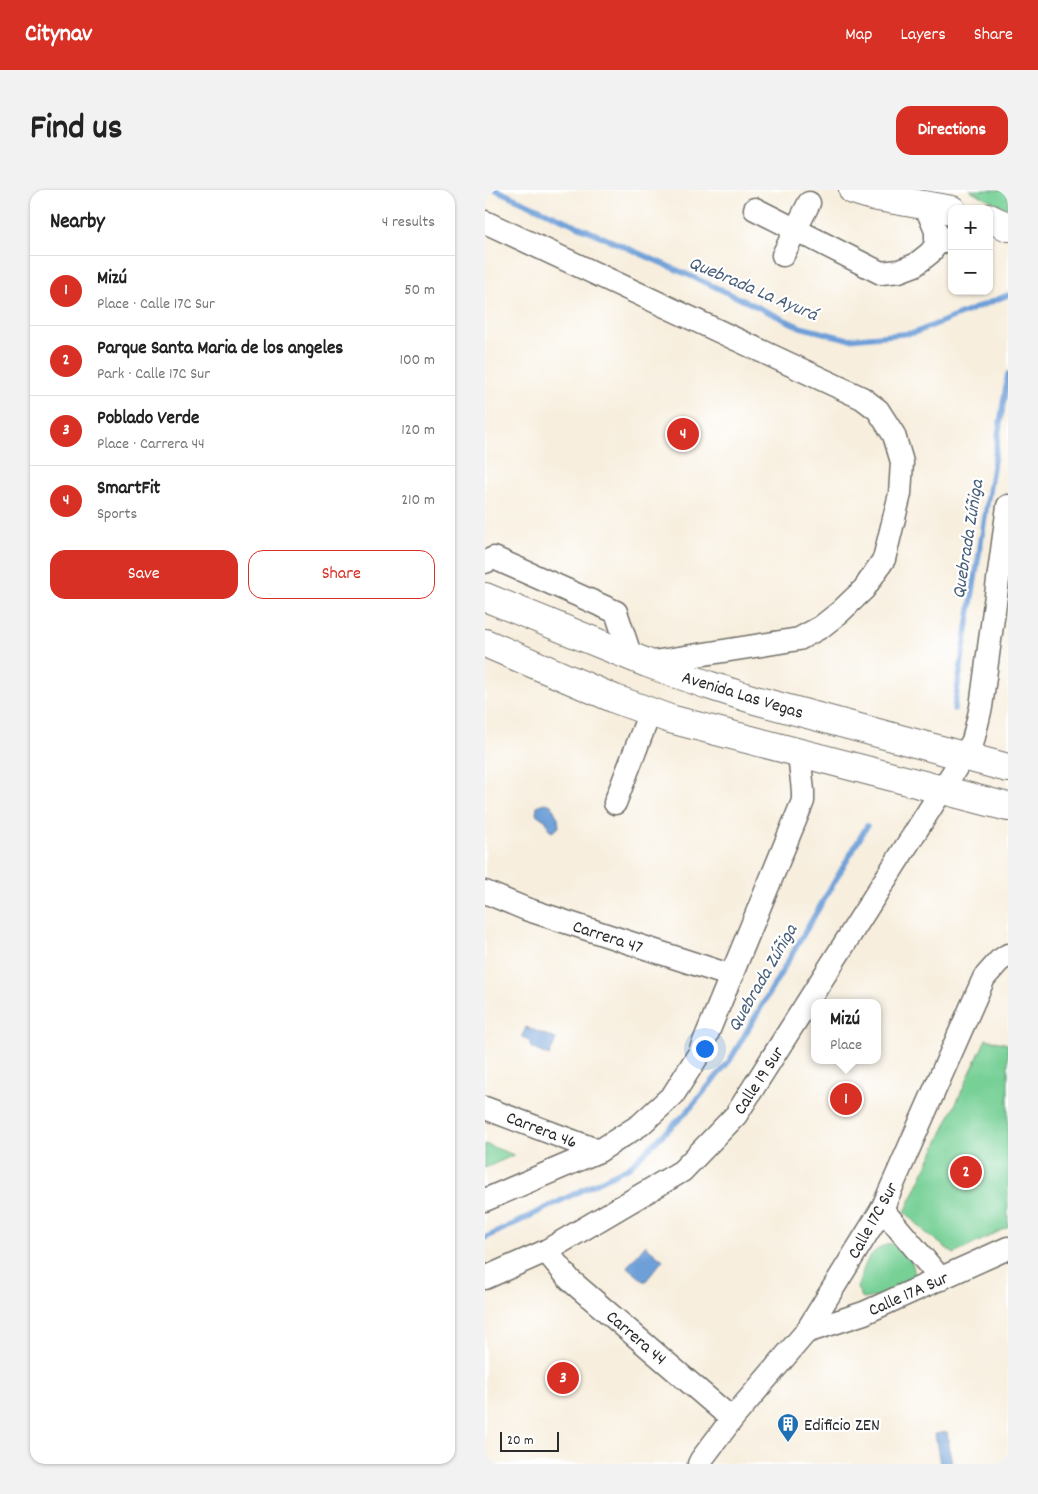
<!DOCTYPE html>
<html lang="en">
<head>
<meta charset="utf-8">
<style>
	body { margin:0; font-family:Dekko,sans-serif; background:#f2f2f2; color:#222 }
	.controls { position:absolute; right:15px; top:15px; display:grid; overflow:hidden; border-radius:10px; box-shadow:0 1px 4px #0004 }
	.controls button { width:45px; height:45px; display:grid; place-items:center; padding:0; border:0; border-bottom:1px solid #e0e0e0; background:#fff; color:#222; font:25px sans-serif }
	.scale { position:absolute; left:15px; bottom:12px; width:59px; box-sizing:border-box; padding-left:5px; border:2px solid #2b2b2b; border-top:0; font-size:14px; line-height:18px; white-space:nowrap; color:#2b2b2b; -webkit-text-stroke:4px #fff; paint-order:stroke }
	.you { position:absolute; left:219px; top:858px; width:18px; height:18px; margin:-12px; border:4px solid #fff; border-radius:50%; background:#1a73e8; box-shadow:0 0 0 8px #1a73e833 }
	.badge { display:grid; place-items:center; width:32px; height:32px; border-radius:50%; background:#d93025; color:#fff; font-size:16px; font-weight:700 }
	.pin { position:absolute; translate:-50% -50%; border:2px solid #fff; box-shadow:0 1px 5px #0006 }
	.popup { position:absolute; left:326px; top:809px; width:70px; height:65px; box-sizing:border-box; display:grid; place-content:center; border-radius:10px; background:#fff; filter:drop-shadow(0 1px 4px #0005); font-size:16px; white-space:nowrap; color:#767676 }
	.popup b { font-size:19px; color:#222 }
	.popup::after { content:''; position:absolute; left:50%; top:100%; margin-left:-10px; border:10px solid transparent; border-top-color:#fff }
	.list { margin:0; padding:0; list-style:none }
	h2 { display:flex; justify-content:space-between; align-items:center; height:65px; margin:0; padding:0 20px; font-size:21px }
	h2 small { font-size:16px; font-weight:400; color:#767676 }
	.list li { display:grid; grid-template-columns:32px 1fr auto; gap:15px; align-items:center; box-sizing:border-box; height:70px; padding:0 20px; border-top:1px solid #e0e0e0 }
	.list b { display:block; font-size:19px; white-space:nowrap }
	.list p { margin:0; font-size:16px; white-space:nowrap; color:#767676 }
	.list em { font-size:16px; font-style:normal; color:#767676 }
	.actions { display:flex; gap:10px; padding:15px 20px }
	.actions a { flex:1; padding:11px 0; border:1px solid #d93025; border-radius:15px; text-align:center; font-size:18px; color:#d93025 }
	.actions .main { background:#d93025; color:#fff }
	.map { position:relative; flex:none; width:523px; height:1274px; overflow:hidden; border-radius:15px }
	header { display:flex; align-items:center; gap:30px; box-sizing:border-box; height:70px; padding:0 25px; background:#d93025; color:#fff }
	header strong { font-size:24px }
	nav { display:flex; gap:28px; margin-inline-start:auto; font-size:18px }
	.intro { display:flex; align-items:center; justify-content:space-between; box-sizing:border-box; height:120px; padding:0 30px }
	h1 { margin:0; font-size:35px }
	.button { padding:12px 22px; border-radius:15px; background:#d93025; color:#fff; font-size:18px; font-weight:700 }
	main { display:flex; gap:30px; padding:0 30px }
	aside { flex:1; background:#fff; border-radius:15px; box-shadow:0 1px 4px #0004 }
	.map>svg:first-child { display:block }
	.green { fill:#77d096; stroke:#517e60 }
	.water { fill:#6d9fd8; stroke:#4c6582 }
	.lines { fill:none; stroke-linecap:round; stroke-linejoin:round }
	.stream { stroke:#6d9fd8; stroke-width:5.5 }
	.minor-casing { stroke:#726f69; stroke-width:25 }
	.major-casing { stroke:#726f69; stroke-width:30 }
	.highway-casing { stroke:#726f69; stroke-width:30 }
	.minor { stroke:#fff; stroke-width:22 }
	.major { stroke:#fff; stroke-width:28 }
	.highway { stroke:#fff; stroke-width:28 }
	.labels { text-anchor:middle; stroke-width:4.5; stroke-linejoin:round; paint-order:stroke }
	.street-label { font-size:18px; fill:#2b2b2b; stroke:#fff }
	.poi-label { font-size:18px; fill:#2b2b2b; stroke:#fff; text-anchor:start }
	.water-label { font-size:19px; font-style:italic; fill:#495f79; stroke:#fff }
</style>
</head>
<body>
<header>
<strong>Citynav</strong>
<nav><a>Map</a><a>Layers</a><a>Share</a></nav>
</header>
<div class="intro"><h1>Find us</h1><a class="button">Directions</a></div>
<main>
<aside>
<h2>Nearby<small>4 results</small></h2>
<ul class="list">
<li><span class="badge">1</span><div><b>Mizú</b><p>Place · Calle 17C Sur</p></div><em>50 m</em></li>
<li><span class="badge">2</span><div><b>Parque Santa Maria de los angeles</b><p>Park · Calle 17C Sur</p></div><em>100 m</em></li>
<li><span class="badge">3</span><div><b>Poblado Verde</b><p>Place · Carrera 44</p></div><em>120 m</em></li>
<li><span class="badge">4</span><div><b>SmartFit</b><p>Sports</p></div><em>210 m</em></li>
</ul>
<div class="actions"><a class="main">Save</a><a>Share</a></div>
</aside>
<div class="map">
<svg width="523" height="1274" viewBox="0 0 523 1274">
	<rect width="100%" height="100%" fill="#fff"/>
	<filter id="ink" filterUnits="userSpaceOnUse"><feTurbulence type="fractalNoise" baseFrequency=".02" numOctaves="2"/><feDisplacementMap in="SourceGraphic" scale="10" xChannelSelector="R" yChannelSelector="G"/><feConvolveMatrix kernelMatrix="1 2 1 2 8 2 1 2 1" color-interpolation-filters="sRGB"/></filter>
	<filter id="wash" filterUnits="userSpaceOnUse"><feTurbulence type="fractalNoise" baseFrequency=".0096" numOctaves="4" result="noise"/><feDisplacementMap in="SourceGraphic" scale="20" xChannelSelector="R" yChannelSelector="G"/><feGaussianBlur stdDeviation="1.12" result="paint"/><feColorMatrix in="noise" values="0 0 0 0 0 0 0 0 0 0 0 0 0 0 0 0 0 1.4 0 .05"/><feComposite in="paint" operator="in"/></filter>
	<g filter="url(#wash)">
		<rect width="100%" height="100%" fill="#f7eedd"/>
		<g class="green">
			<path d="M484,0H523V19Z"/>
			<path d="M501,849L523,854V1037L469,1064L440,1042L420,1022Z"/>
			<path d="M0,954L29,965L0,978Z"/>
			<path d="M406,1053C423,1066 429,1067 430,1090L408,1105L378,1109L372,1098C381,1074 380,1062 406,1053Z"/>
		</g>
		<g class="water">
			<path d="M61,613L66,615L73,628L74,637L67,642L64,640L61,631L51,624L52,616L56,614Z"/>
			<path d="M41,837L71,849L64,866L46,858L44,850L37,847Z"/>
			<path d="M160,1055L178,1070L160,1092L142,1077Z"/>
			<path d="M462,1242L467,1274H455L450,1244Z"/>
		</g>
		<g class="lines">
			<g class="stream">
				<path d="M11,0L226,95L315,137L363,149L429,143L523,105"/>
				<path d="M469,519L523,184"/>
				<path d="M0,1048L144,977L202,922L245,870L382,636"/>
			</g>
		</g>
	</g>
	<g filter="url(#ink)">
		<g class="lines">
			<g class="minor-casing">
				<g id="minor">
					<path d="M440,15L451,41V55"/>
					<path d="M270,19L396,83L414,81L430,75L445,63L451,55L467,47"/>
					<path d="M0,32L377,208L393,220L409,245L417,272L415,304L399,369L379,399L355,422L336,437L314,449L162,473"/>
					<path d="M298,65L324,13"/>
					<path d="M0,372L9,368L131,422L146,467"/>
					<path d="M130,613L165,522"/>
					<path d="M0,702L41,719L247,786"/>
					<path d="M0,918L114,961"/>
					<path d="M0,1010L114,961L155,935L188,905L214,864L318,611V601L314,563"/>
					<path d="M397,1019L456,1089"/>
					<path d="M61,1061L85,1090L247,1229"/>
					<path d="M0,1088L61,1061L197,981L251,925L488,551L496,517L523,316"/>
					<path d="M321,1142L379,1123L523,1058"/>
					<path d="M214,1274L216,1270L247,1229L321,1142L397,1019L499,788L514,771L523,765"/>
				</g>
			</g>
			<g class="major-casing">
				<g id="major">
					<path d="M0,407L162,473L223,495L270,510L523,578"/>
					<path d="M0,453L130,509L185,529L523,617"/>
				</g>
			</g>
			<g class="highway-casing">
				<g id="highway">
					<path d="M368,0L387,6L467,20"/>
					<path d="M504,28L523,37"/>
				</g>
			</g>
			<use href="#minor" class="minor"/>
			<use href="#major" class="major"/>
			<use href="#highway" class="highway"/>
		</g>
	</g>
	<defs>
		<g id="building-pin" transform="scale(1.125)"><path d="M0 17L-7.5 6A9.5 9.5 0 1 1 7.5 6Z" fill="#1f6fb2" stroke="#fff"/><path d="M-4-6H4V6H1V3H-1V6H-4ZM-2.5-4.3h1.7v1.8h-1.7ZM.8-4.3h1.7v1.8H.8ZM-2.5-1h1.7V.8h-1.7ZM.8-1h1.7V.8H.8Z" fill="#fff"/></g>
	</defs>
	<g fill-rule="evenodd">
		<use href="#building-pin" x="303" y="1234"/>
	</g>
	<g class="labels">
		<g class="street-label">
			<text transform="translate(258 504) rotate(17)" y="6">Avenida Las Vegas</text>
			<text transform="translate(123 746) rotate(18)" y="6">Carrera 47</text>
			<text transform="translate(273 890) rotate(-57)" y="6">Calle 19 Sur</text>
			<text transform="translate(57 939) rotate(21)" y="6">Carrera 46</text>
			<text transform="translate(387 1030) rotate(-61)" y="6">Calle 17C Sur</text>
			<text transform="translate(423 1103) rotate(-24)" y="6">Calle 17A Sur</text>
			<text transform="translate(152 1147) rotate(41)" y="6">Carrera 44</text>
		</g>
		<g class="poi-label">
			<text x="319" y="1240">Edificio ZEN</text>
		</g>
		<g class="water-label">
			<text transform="translate(269 97) rotate(23)" y="7">Quebrada La Ayurá</text>
			<text transform="translate(481 349) rotate(-81)" y="7">Quebrada Zúñiga</text>
			<text transform="translate(276 787) rotate(-60)" y="7">Quebrada Zúñiga</text>
		</g>
	</g>
</svg>
<div class="controls">
<button>+</button>
<button>−</button>
</div>
<div class="scale">20 m</div>
<div class="you"></div>
<div class="pin badge" style="left:361px;top:909px">1</div>
<div class="popup"><b>Mizú</b>Place</div>
<div class="pin badge" style="left:481px;top:982px">2</div>
<div class="pin badge" style="left:78px;top:1188px">3</div>
<div class="pin badge" style="left:198px;top:244px">4</div>
</div>
</main>
</body>
</html>
